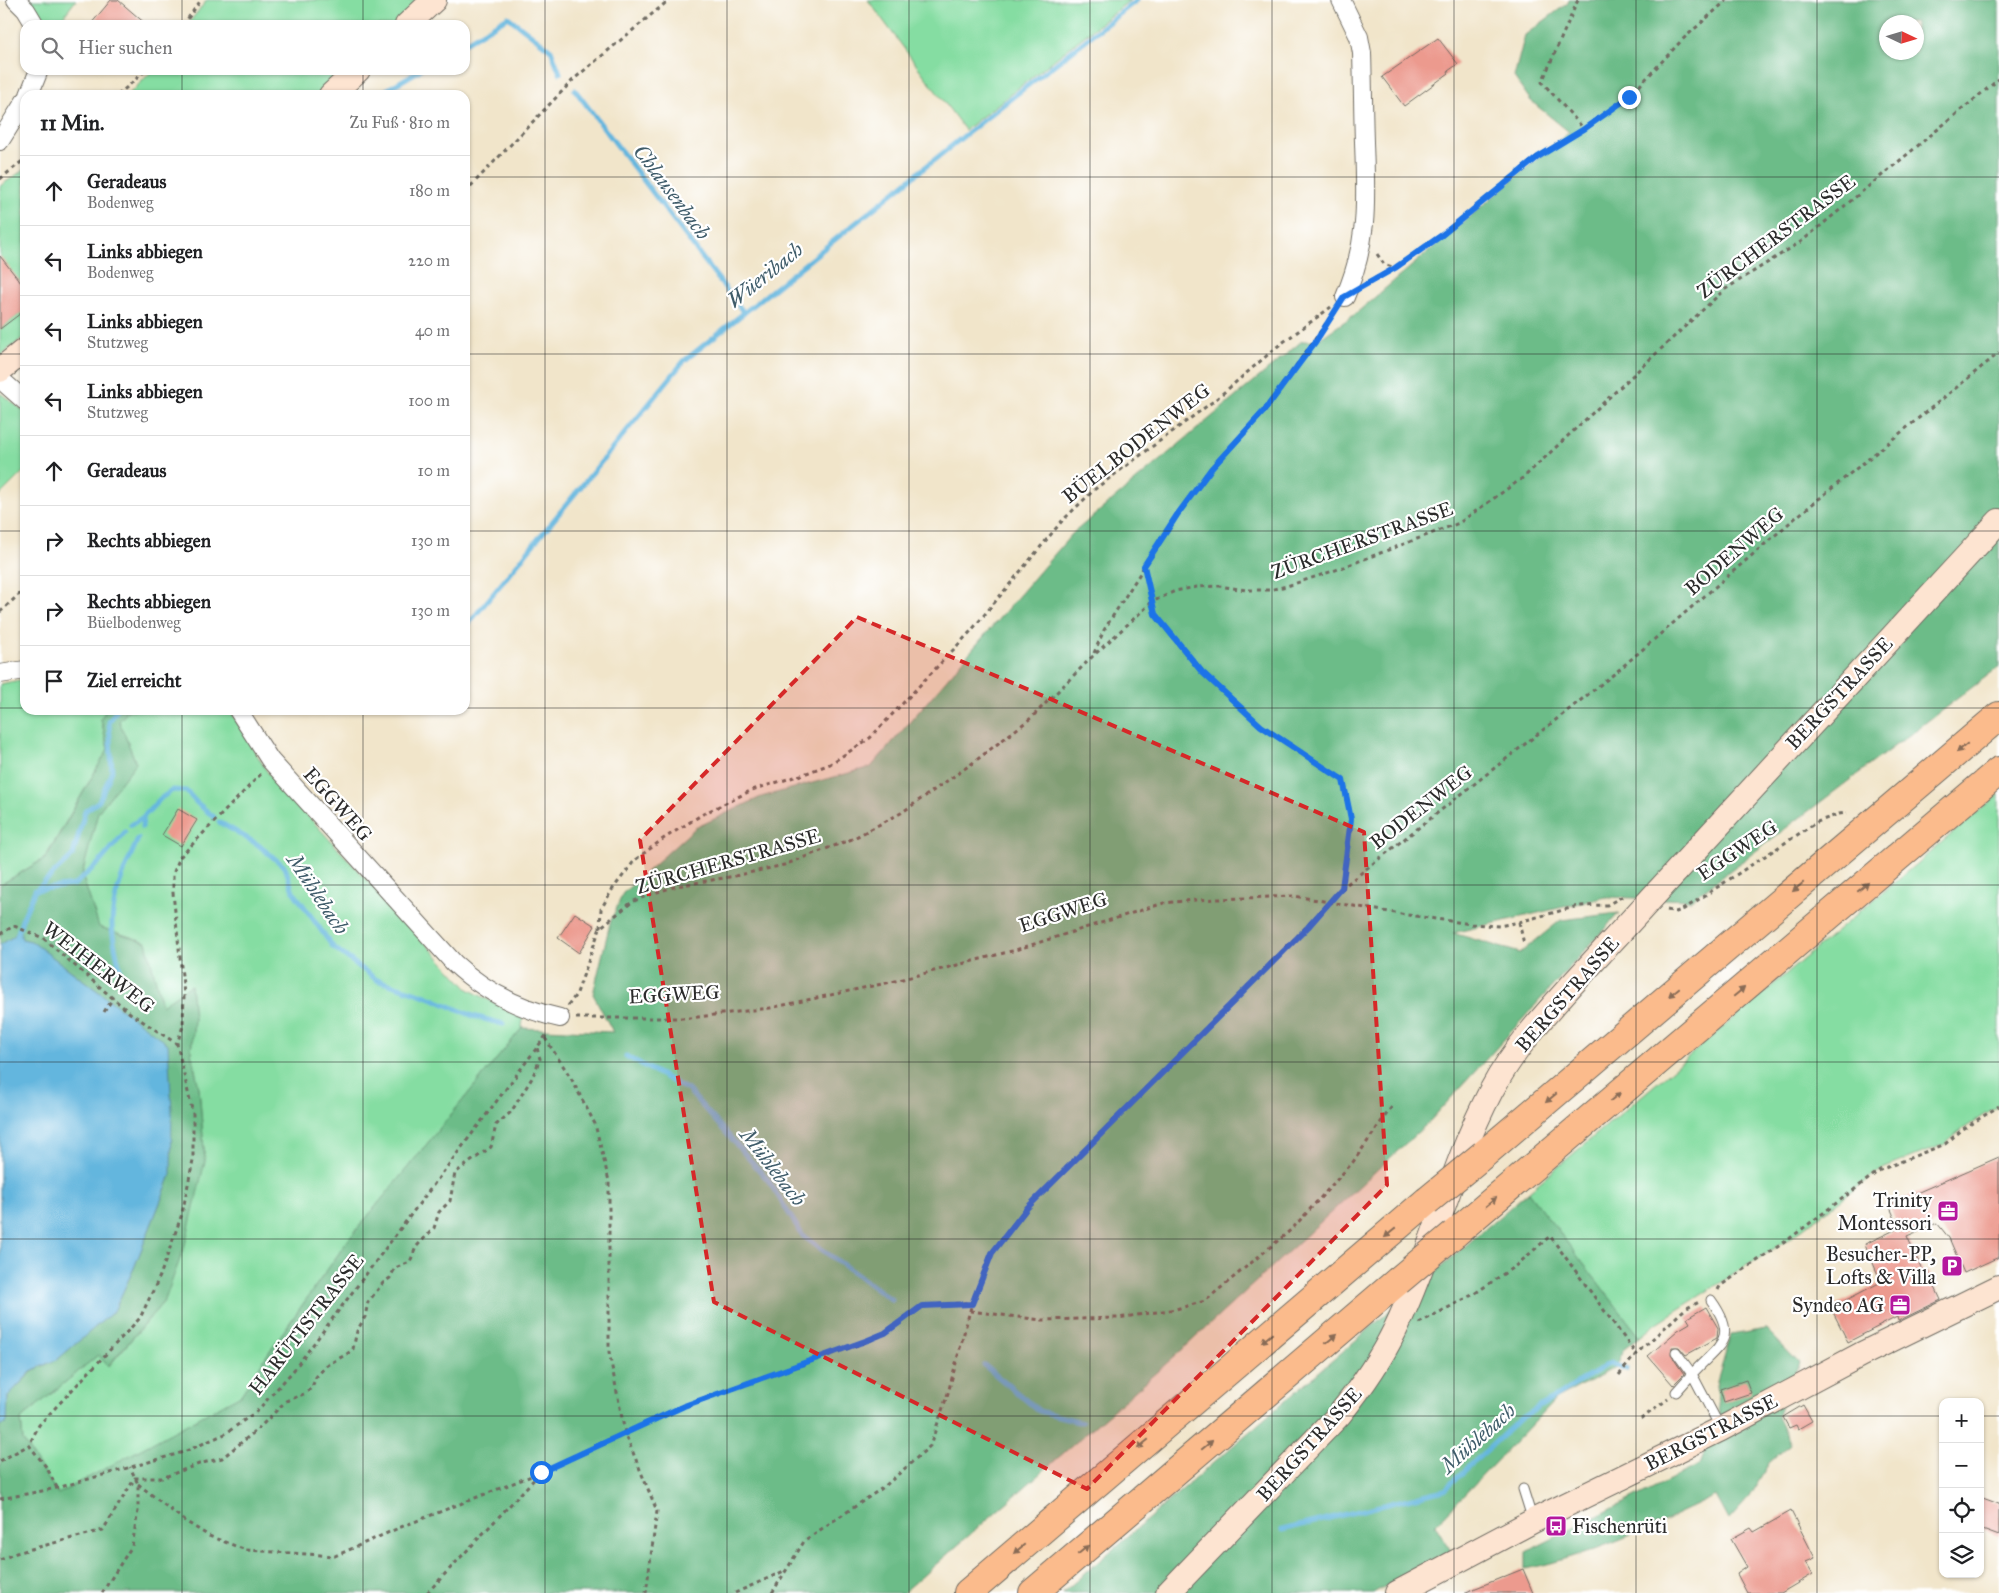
<!DOCTYPE html>
<html lang="de">
<head>
<meta charset="utf-8">
<style>
	body { margin:0; font-family:"IM FELL Great Primer",serif; background:#f6f6f6; color:#202124 }
	.controls { position:absolute; right:15px; bottom:15px; display:grid; overflow:hidden; border-radius:10px; box-shadow:0 1px 4px #0004 }
	.controls button { width:45px; height:45px; display:grid; place-items:center; padding:0; border:0; border-bottom:1px solid #e0e0e0; background:#fff; color:#202124; font:25px sans-serif }
	.compass { position:absolute; left:1879px; top:15px; width:45px; height:45px; border-radius:50%; background:#fff; box-shadow:0 1px 4px #0004; rotate:94deg }
	.stop { position:absolute; width:15px; height:15px; margin:-11px; border:4px solid #1a73e8; border-radius:50%; background:#fff }
	.stop.end { background:#1a73e8; border-color:#fff; box-shadow:0 1px 5px #0008 }
	.list { margin:0; padding:0; list-style:none }
	h2 { display:flex; justify-content:space-between; align-items:center; height:65px; margin:0; padding:0 20px; font-size:21px }
	h2 small { font-size:16px; font-weight:400; color:#757577 }
	.list li { display:grid; grid-template-columns:32px 1fr auto; gap:15px; align-items:center; box-sizing:border-box; height:70px; padding:0 20px; border-top:1px solid #e0e0e0 }
	.list b { display:block; font-size:19px; white-space:nowrap }
	.list p { margin:0; font-size:16px; white-space:nowrap; color:#757577 }
	.list em { font-size:16px; font-style:normal; color:#757577 }
	.icon { flex:none; width:28px; height:28px; fill:none; stroke:currentColor; stroke-width:2; stroke-linecap:round; stroke-linejoin:round }
	.map { position:relative; flex:none; width:1999px; height:1593px; overflow:hidden }
	.search { position:absolute; background:#fff; box-shadow:0 1px 4px #0004; left:20px; top:20px; width:450px; height:55px; display:flex; align-items:center; gap:12px; box-sizing:border-box; padding:0 18px; border-radius:15px; color:#757577; font-size:19px }
	.panel { position:absolute; background:#fff; box-shadow:0 1px 4px #0004; left:20px; top:90px; width:450px; height:625px; border-radius:15px }
	.map>svg:first-child { display:block }
	.green { fill:#85dda2; stroke:#588466 }
	.forest { fill:#6cbc88; stroke:#4c745a; fill-rule:evenodd }
	.water { fill:#63b6de; stroke:#477084 }
	.lines { fill:none; stroke-linecap:round; stroke-linejoin:round }
	.stream { stroke:#63b6de; stroke-width:5 }
	.building { fill:#ec9a8e }
	.lane-casing { stroke:#706c63; stroke-width:11 }
	.street-casing { stroke:#706c63; stroke-width:20 }
	.secondary-casing { stroke:#706c63; stroke-width:26 }
	.highway-casing { stroke:#706c63; stroke-width:30 }
	.path { stroke:#706c63; stroke-width:3; stroke-dasharray:4 4; stroke-linecap:butt }
	.lane { stroke:#fff; stroke-width:9 }
	.street { stroke:#fff; stroke-width:18 }
	.secondary { stroke:#fde4d1; stroke-width:24 }
	.highway { stroke:#fbbb8c; stroke-width:28 }
	.highway-bridge-casing { stroke:#706c63; stroke-width:30; stroke-linecap:butt }
	.highway-bridge { stroke:#fbbb8c; stroke-width:28 }
	.oneway { fill:#896c57 }
	.route { stroke:#1a73e8; stroke-width:6 }
	.marked { fill:#d62828; fill-opacity:0.2; stroke:#d62828; stroke-width:4; stroke-dasharray:10 6; stroke-linejoin:round }
	.grid { fill:none; stroke:#2b2b2b; stroke-width:1; stroke-opacity:0.55 }
	.labels { text-anchor:middle; stroke-width:4.5; stroke-linejoin:round; paint-order:stroke }
	.street-label { font-size:20px; fill:#2b2b2b; stroke:#fff }
	.poi-label { font-size:20px; fill:#2b2b2b; stroke:#fff; text-anchor:end }
	.water-label { font-size:21px; font-style:italic; fill:#3f5c6a; stroke:#fff }
</style>
</head>
<body>
<div class="map">
<svg width="1999" height="1593" viewBox="0 0 1999 1593">
	<rect width="100%" height="100%" fill="#fff"/>
	<filter id="ink" filterUnits="userSpaceOnUse"><feTurbulence type="fractalNoise" baseFrequency=".02" numOctaves="2"/><feDisplacementMap in="SourceGraphic" scale="10" xChannelSelector="R" yChannelSelector="G"/><feConvolveMatrix kernelMatrix="1 2 1 2 8 2 1 2 1" color-interpolation-filters="sRGB"/></filter>
	<filter id="wash" filterUnits="userSpaceOnUse"><feTurbulence type="fractalNoise" baseFrequency=".0096" numOctaves="4" result="noise"/><feDisplacementMap in="SourceGraphic" scale="20" xChannelSelector="R" yChannelSelector="G"/><feGaussianBlur stdDeviation="1.12" result="paint"/><feColorMatrix in="noise" values="0 0 0 0 0 0 0 0 0 0 0 0 0 0 0 0 0 1.4 0 .05"/><feComposite in="paint" operator="in"/></filter>
	<g filter="url(#wash)">
		<rect width="100%" height="100%" fill="#f1e5ca"/>
		<g class="green">
			<path d="M22,0H76L57,25H43Z"/>
			<path d="M207,0H422L395,25H187Z"/>
			<path d="M868,0H1130L965,130Z"/>
			<path d="M153,70H346L317,95H128Z"/>
			<path d="M25,169V288L0,257V186Z"/>
			<path d="M25,310V336L0,356V329Z"/>
			<path d="M0,393L25,412V470L0,495Z"/>
			<path d="M25,679V710H106L101,719L108,749L45,858L0,885V684Z"/>
			<path d="M129,710H230L268,773L468,989L523,1018L522,1028L349,1239L269,1352L241,1395L58,1495L23,1441L21,1419L98,1355L109,1366L165,1300L205,1161L199,1088L191,1052L194,1019L191,985L162,1005L146,942L99,927L82,875L98,812L136,763L119,721Z"/>
			<path d="M1999,794V1106L1963,1129L1945,1144L1880,1170L1789,1239L1657,1323L1640,1337L1528,1192Z"/>
		</g>
		<g class="forest">
			<path d="M1569,0H1999V667L1691,900L1606,897L1453,933L1520,953L1561,920L1619,913L1430,1121L1183,1349L903,1593H0V1426L7,1422L8,1396L34,1370L58,1359L114,1311L134,1268L171,1175L111,1001L31,941L22,939L21,936H14L0,945V885L46,858L108,749L101,719L106,710H129L119,721L136,763L98,812L82,875L99,927L146,942L162,1005L191,985L194,1019L191,1052L199,1088L205,1161L185,1245L165,1300L108,1366L98,1355L21,1419L23,1441L58,1494L241,1395L269,1352L349,1239L522,1028L613,1032L593,994L610,923L623,893L695,828L761,797L871,767L1072,534L1302,341H1316L1354,315L1569,132L1531,101L1514,77L1525,35L1568,3ZM1886,22H1916V52H1886Z"/>
			<path d="M1528,1192L1640,1337L1624,1349L1616,1367L1556,1399L1435,1525L1451,1551L1373,1593H1062Z"/>
			<path d="M1766,1329L1799,1363L1777,1417L1790,1444L1769,1463L1747,1500L1729,1520L1716,1496C1655,1525 1593,1555 1526,1569V1552L1699,1465L1719,1413L1716,1385L1731,1335Z"/>
		</g>
		<path class="water" d="M17,930L21,931V936L22,939L31,941L168,1044L172,1110L171,1175L134,1268L114,1311L58,1359L33,1370L8,1396L7,1422L0,1426V945L14,936Z"/>
		<g class="lines">
			<g class="stream">
				<path d="M465,43L508,17L551,50L560,73"/>
				<path d="M575,90L744,313"/>
				<path d="M378,95L420,70"/>
				<path d="M465,628L684,361L995,111L1137,0"/>
				<path d="M219,822L257,844L285,867L293,891L333,947L377,980L426,996L473,1016L503,1024"/>
				<path d="M131,825L143,817L161,798L173,790L186,791L197,803L214,817"/>
				<path d="M142,827L143,817"/>
				<path d="M36,890L73,855L85,811L99,801L112,771L109,722L117,710"/>
				<path d="M17,936L22,920L35,890L74,885L100,862L125,832"/>
				<path d="M120,969C117,954 112,939 112,923C113,893 126,866 138,839"/>
				<path d="M626,1056L688,1090L768,1180L803,1236L892,1300"/>
				<path d="M984,1365L1039,1411L1082,1422"/>
				<path d="M1282,1530L1444,1490L1520,1419L1610,1363L1626,1369"/>
			</g>
		</g>
		<g id="blocks">
			<g class="building">
				<path d="M111,0H118L147,25H90Z"/>
				<path d="M1438,38L1458,64L1448,71L1449,73L1404,106L1382,77Z"/>
				<path d="M0,256L25,288V310L0,329Z"/>
				<path d="M178,809L197,820L181,846L162,835Z"/>
				<path d="M575,913L595,926L579,953L558,938Z"/>
				<path d="M1999,1157V1257L1964,1273L1949,1238L1937,1223L1907,1236L1924,1274L1928,1272L1941,1300L1898,1321L1897,1317L1848,1342L1831,1308L1881,1282L1865,1244L1899,1228L1889,1205Z"/>
				<path d="M1706,1307L1718,1328L1717,1338L1686,1355L1679,1347H1672L1671,1355L1684,1374L1673,1385L1648,1356L1678,1330L1690,1323L1687,1318Z"/>
				<path d="M1746,1380L1751,1393L1724,1402L1720,1389Z"/>
				<path d="M1803,1405L1812,1421L1798,1429L1796,1425L1789,1428L1783,1417Z"/>
				<path d="M1980,1497L1999,1504V1536L1980,1529Z"/>
				<path d="M1791,1511L1815,1558L1806,1562L1813,1574L1781,1593H1747L1737,1574L1747,1567L1731,1539L1751,1528L1754,1532Z"/>
				<path d="M1523,1569L1533,1593H1466V1592Z"/>
			</g>
		</g>
	</g>
	<g filter="url(#ink)">
		<use href="#blocks" fill-opacity="0" stroke="#706c63" stroke-width="1"/>
		<g class="lines">
			<g class="lane-casing">
				<g id="lane">
					<path d="M1711,1300C1740,1340 1718,1345 1692,1374L1721,1429"/>
					<path d="M1676,1352L1692,1374L1676,1392"/>
					<path d="M1523,1489L1533,1521"/>
				</g>
			</g>
			<g class="street-casing">
				<g id="street">
					<path d="M16,0L26,10L35,25"/>
					<path d="M1341,0L1359,37L1362,53C1363,83 1363,112 1364,142C1366,201 1369,240 1345,297"/>
					<path d="M29,95L39,70"/>
					<path d="M0,141L25,101"/>
					<path d="M0,379L25,401"/>
					<path d="M0,674L25,670"/>
					<path d="M238,710L270,760L454,963C485,992 519,1009 560,1018"/>
				</g>
			</g>
			<g class="secondary-casing">
				<g id="secondary">
					<path d="M407,25L434,0"/>
					<path d="M331,95L358,70"/>
					<path d="M0,370L25,350"/>
					<path d="M1168,1593L1339,1415C1360,1389 1380,1361 1395,1330C1432,1253 1451,1167 1491,1091C1514,1048 1546,1013 1579,977L1999,521"/>
					<path d="M1397,1593L1533,1521L1721,1429L1862,1354L1999,1287"/>
				</g>
			</g>
			<g class="highway-casing">
				<g id="highway">
					<path d="M1484,1154L1999,716"/>
					<path d="M1454,1234L1999,771"/>
					<path d="M968,1593L1427,1201"/>
					<path d="M1033,1593L1398,1281"/>
				</g>
			</g>
			<g class="path">
				<path d="M1578,0L1542,82L1584,129"/>
				<path d="M183,25L201,0"/>
				<path d="M118,95L146,70"/>
				<path d="M0,179L25,159"/>
				<path d="M465,192L574,79L669,0"/>
				<path d="M1377,254L1384,264L1395,268"/>
				<path d="M1368,283L1395,268L1442,235L1537,157L1584,129L1629,97L1682,40L1727,0"/>
				<path d="M1144,566L1155,614L1202,672L1261,726L1343,780L1351,819L1343,887"/>
				<path d="M0,612L25,589"/>
				<path d="M1094,653L1104,630L1177,515L1211,469L1264,411L1336,310"/>
				<path d="M1667,910L1676,912L1684,909L1817,822L1839,814L1847,813"/>
				<path d="M1519,922L1524,944"/>
				<path d="M600,928L601,909L612,890L635,860L663,839L703,814L752,790L804,774L830,764L870,738L971,631L1062,521L1095,489L1215,400L1278,346L1331,307"/>
				<path d="M0,934L14,926L43,938L130,1013L177,1044"/>
				<path d="M568,1006L577,993L600,928L632,902L651,894L677,886L735,876L784,865L852,839L901,813L970,765L1031,718L1093,656L1152,602L1175,591L1197,587L1219,586L1246,590H1269L1287,586L1333,571L1459,523L1524,477L1724,290L1802,241L1999,79"/>
				<path d="M104,1012L113,998"/>
				<path d="M576,1018H689L770,1008L891,982L1012,951L1164,903L1195,900L1294,896L1401,914L1471,924L1499,926L1519,922L1578,906L1607,905L1625,895"/>
				<path d="M545,1038L571,1078L595,1124L609,1181V1352L625,1433L657,1511L646,1593"/>
				<path d="M1718,1290L1720,1286L1789,1239L1880,1170L1945,1144L1963,1129L1999,1106"/>
				<path d="M970,1311L1042,1320L1118,1318L1176,1309L1205,1301L1292,1229L1353,1162L1393,1105"/>
				<path d="M1419,1323L1474,1294L1518,1264L1550,1236L1636,1354"/>
				<path d="M1619,1375L1636,1354L1685,1309L1699,1302"/>
				<path d="M1641,1419L1668,1399"/>
				<path d="M0,1461L29,1445"/>
				<path d="M138,1484L185,1521L209,1536L246,1550L335,1556L401,1527L539,1473"/>
				<path d="M57,1488L47,1468L29,1445L39,1425L140,1318L160,1276L182,1214L193,1160V1114L177,1044L183,1026L184,994L173,893V874L180,857L261,774"/>
				<path d="M0,1499L57,1488L184,1452L225,1434L257,1411L293,1371L548,1033"/>
				<path d="M0,1560L16,1553L103,1530L135,1478H162L199,1464L222,1458L257,1430L286,1401L306,1393L312,1387L316,1377L327,1365L347,1354L353,1349L357,1331L365,1317L368,1302L383,1283L390,1278L395,1268L410,1262L416,1247L434,1228L439,1212L450,1201L455,1173L491,1147L496,1125L511,1112L532,1078L540,1059L537,1048"/>
				<path d="M102,1593L132,1546L138,1511V1484L130,1467"/>
				<path d="M427,1593L541,1472L684,1406L868,1341L885,1333L922,1306L972,1303L992,1253L1027,1208L1307,927L1342,888L1614,674L1794,519L1999,353"/>
				<path d="M735,1593L784,1571"/>
				<path d="M772,1593L805,1540L884,1487L930,1446L948,1393L972,1303"/>
			</g>
			<use href="#lane" class="lane"/>
			<use href="#street" class="street"/>
			<use href="#secondary" class="secondary"/>
			<use href="#highway" class="highway"/>
			<g class="highway-bridge-casing">
				<g id="highway-bridge">
					<path d="M1427,1201L1484,1154"/>
					<path d="M1398,1281L1454,1234"/>
				</g>
			</g>
			<use href="#highway-bridge" class="highway-bridge"/>
		</g>
		<defs><path id="oneway-solid" d="M-6-.8H1V-3.2L6.5 0L1 3.2V.8H-6Z" transform="scale(1.25)"/></defs>
		<g class="oneway">
			<use href="#oneway-solid" transform="translate(1962 748) rotate(140)"/>
			<use href="#oneway-solid" transform="translate(1798 887) rotate(140)"/>
			<use href="#oneway-solid" transform="translate(1863 887) rotate(-40)"/>
			<use href="#oneway-solid" transform="translate(1674 992) rotate(140)"/>
			<use href="#oneway-solid" transform="translate(1739 992) rotate(-40)"/>
			<use href="#oneway-solid" transform="translate(1615 1097) rotate(-40)"/>
			<use href="#oneway-solid" transform="translate(1551 1098) rotate(140)"/>
			<use href="#oneway-solid" transform="translate(1491 1202) rotate(-40)"/>
			<use href="#oneway-solid" transform="translate(1390 1233) rotate(140)"/>
			<use href="#oneway-solid" transform="translate(1267 1338) rotate(140)"/>
			<use href="#oneway-solid" transform="translate(1331 1339) rotate(-40)"/>
			<use href="#oneway-solid" transform="translate(1143 1444) rotate(140)"/>
			<use href="#oneway-solid" transform="translate(1207 1445) rotate(-40)"/>
			<use href="#oneway-solid" transform="translate(1019 1549) rotate(140)"/>
			<use href="#oneway-solid" transform="translate(1083 1550) rotate(-40)"/>
		</g>
	</g>
	<g class="lines" filter="url(#ink)">
		<path class="route" d="M541,1472L684,1406L868,1340L885,1333L922,1306L972,1304L992,1253L1027,1208L1308,927L1342,888L1351,819L1343,780L1261,726L1202,672L1155,614L1144,566L1177,515L1211,469L1264,411L1316,341L1344,297L1395,268L1442,235L1538,157L1584,129L1629,97"/>
	</g>
	<path class="marked" d="M857,617L1364,832L1387,1185L1087,1489L714,1302L640,840Z"/>
	<path class="grid" d="M182,0V25M363,0V25M545,0V1593M727,0V1593M909,0V1593M1090,0V1593M1272,0V1593M1454,0V1593M1636,0V1593M1817,0V1593M182,70V95M363,70V95M0,177H25M465,177H1999M0,354H25M465,354H1999M0,531H25M465,531H1999M0,708H25M465,708H1999M182,710V1593M363,710V1593M0,885H1999M0,1062H1999M0,1239H1999M0,1416H1943M1980,1416H1999"/>
	<defs>
		<g id="office-square" transform="scale(1.125)"><rect x="-9" y="-9" width="18" height="18" rx="4" fill="#b5179e" stroke="#fff"/><path d="M-6-3h4V-5.5h4V-3h4V5H-6ZM-1-4.5V-3h2v-1.5ZM-6 0V1H6V0Z" fill="#fff"/></g>
		<g id="parking-square" transform="scale(1.125)"><rect x="-9" y="-9" width="18" height="18" rx="4" fill="#b5179e" stroke="#fff"/><path d="M-3.5-5.5H1a3.5 3.5 0 0 1 0 7H-1V5.5H-3.5ZM-1-3.4V-.6H.8a1.4 1.4 0 0 0 0-2.8Z" fill="#fff"/></g>
		<g id="bus-square" transform="scale(1.125)"><rect x="-9" y="-9" width="18" height="18" rx="4" fill="#b5179e" stroke="#fff"/><path d="M-5-6H5V4H4V6H2V4H-2V6H-4V4H-5ZM-3.5-4V0h7V-4ZM-3.5 1.2v1.5H-2V1.2ZM2 1.2v1.5H3.5V1.2Z" fill="#fff"/></g>
	</defs>
	<g fill-rule="evenodd">
		<use href="#office-square" x="1948" y="1211"/>
		<use href="#parking-square" x="1952" y="1266"/>
		<use href="#office-square" x="1900" y="1305"/>
		<use href="#bus-square" x="1556" y="1526"/>
	</g>
	<g class="labels">
		<g class="street-label">
			<text transform="translate(1776 236) rotate(-37)" y="7">ZÜRCHERSTRASSE</text>
			<text transform="translate(1136 443) rotate(-38)" y="7">BÜELBODENWEG</text>
			<text transform="translate(1362 540) rotate(-20)" y="7">ZÜRCHERSTRASSE</text>
			<text transform="translate(1734 551) rotate(-41)" y="7">BODENWEG</text>
			<text transform="translate(1839 693) rotate(-47)" y="7">BERGSTRASSE</text>
			<text transform="translate(338 804) rotate(48)" y="7">EGGWEG</text>
			<text transform="translate(1421 807) rotate(-38)" y="7">BODENWEG</text>
			<text transform="translate(1737 850) rotate(-34)" y="7">EGGWEG</text>
			<text transform="translate(728 861) rotate(-16)" y="7">ZÜRCHERSTRASSE</text>
			<text transform="translate(1063 912) rotate(-18)" y="7">EGGWEG</text>
			<text transform="translate(99 967) rotate(38)" y="7">WEIHERWEG</text>
			<text transform="translate(674 994) rotate(-3)" y="7">EGGWEG</text>
			<text transform="translate(1567 994) rotate(-49)" y="7">BERGSTRASSE</text>
			<text transform="translate(306 1324) rotate(-52)" y="7">HARÜTISTRASSE</text>
			<text transform="translate(1711 1432) rotate(-27)" y="7">BERGSTRASSE</text>
			<text transform="translate(1309 1444) rotate(-48)" y="7">BERGSTRASSE</text>
		</g>
		<g class="poi-label">
			<text x="1932" y="1207">Trinity<tspan x="1932" dy="23">Montessori</tspan></text>
			<text x="1936" y="1261">Besucher-PP,<tspan x="1936" dy="23">Lofts &amp; Villa</tspan></text>
			<text x="1884" y="1312">Syndeo AG</text>
			<text x="1572" y="1533" text-anchor="start">Fischenrüti</text>
		</g>
		<g class="water-label">
			<text transform="translate(672 192) rotate(53)" y="7">Chlausenbach</text>
			<text transform="translate(765 275) rotate(-39)" y="7">Wüeribach</text>
			<text transform="translate(318 894) rotate(56)" y="7">Mühlebach</text>
			<text transform="translate(773 1167) rotate(52)" y="7">Mühlebach</text>
			<text transform="translate(1478 1438) rotate(-42)" y="7">Mühlebach</text>
		</g>
	</g>
</svg>
<div class="controls">
<button>+</button>
<button>−</button>
<button><svg class="icon" aria-label="locate" viewBox="0 0 24 24"><circle cx="12" cy="12" r="6"/><path d="M12 2v4M12 18v4M2 12h4M18 12h4"/></svg></button>
<button><svg class="icon" aria-label="layers" viewBox="0 0 24 24"><path d="M12 4l9 5-9 5-9-5zM3 14l9 5 9-5"/></svg></button>
</div>
<svg class="compass" viewBox="-18 -18 36 36"><path d="M0-13l5 13h-10z" fill="#e53935"/><path d="M0 13l5-13h-10z" fill="#757577"/></svg>
<div class="stop" style="left:541px;top:1472px"></div>
<div class="stop end" style="left:1629px;top:97px"></div>
<div class="search"><svg class="icon" aria-label="search" viewBox="0 0 24 24"><circle cx="10" cy="10" r="6"/><path d="M15 15l6 6"/></svg>Hier suchen</div>
<section class="panel">
<h2>11 Min.<small>Zu Fuß · 810 m</small></h2>
<ul class="list">
<li><svg class="icon" aria-label="ahead" viewBox="0 0 24 24"><path d="M12 20V5M6 11l6-6 6 6"/></svg><div><b>Geradeaus</b><p>Bodenweg</p></div><em>180 m</em></li>
<li><svg class="icon" aria-label="left" viewBox="0 0 24 24"><path d="M17 20v-9H6M10 6l-5 5 5 5"/></svg><div><b>Links abbiegen</b><p>Bodenweg</p></div><em>220 m</em></li>
<li><svg class="icon" aria-label="left" viewBox="0 0 24 24"><path d="M17 20v-9H6M10 6l-5 5 5 5"/></svg><div><b>Links abbiegen</b><p>Stutzweg</p></div><em>40 m</em></li>
<li><svg class="icon" aria-label="left" viewBox="0 0 24 24"><path d="M17 20v-9H6M10 6l-5 5 5 5"/></svg><div><b>Links abbiegen</b><p>Stutzweg</p></div><em>100 m</em></li>
<li><svg class="icon" aria-label="ahead" viewBox="0 0 24 24"><path d="M12 20V5M6 11l6-6 6 6"/></svg><div><b>Geradeaus</b></div><em>10 m</em></li>
<li><svg class="icon" aria-label="right" viewBox="0 0 24 24"><path d="M7 20v-9h11M14 6l5 5-5 5"/></svg><div><b>Rechts abbiegen</b></div><em>130 m</em></li>
<li><svg class="icon" aria-label="right" viewBox="0 0 24 24"><path d="M7 20v-9h11M14 6l5 5-5 5"/></svg><div><b>Rechts abbiegen</b><p>Büelbodenweg</p></div><em>130 m</em></li>
<li><svg class="icon" aria-label="arrive" viewBox="0 0 24 24"><path d="M6 21V4h12l-3 4 3 4H6"/></svg><div><b>Ziel erreicht</b></div></li>
</ul>
</section>
</div>
</body>
</html>
